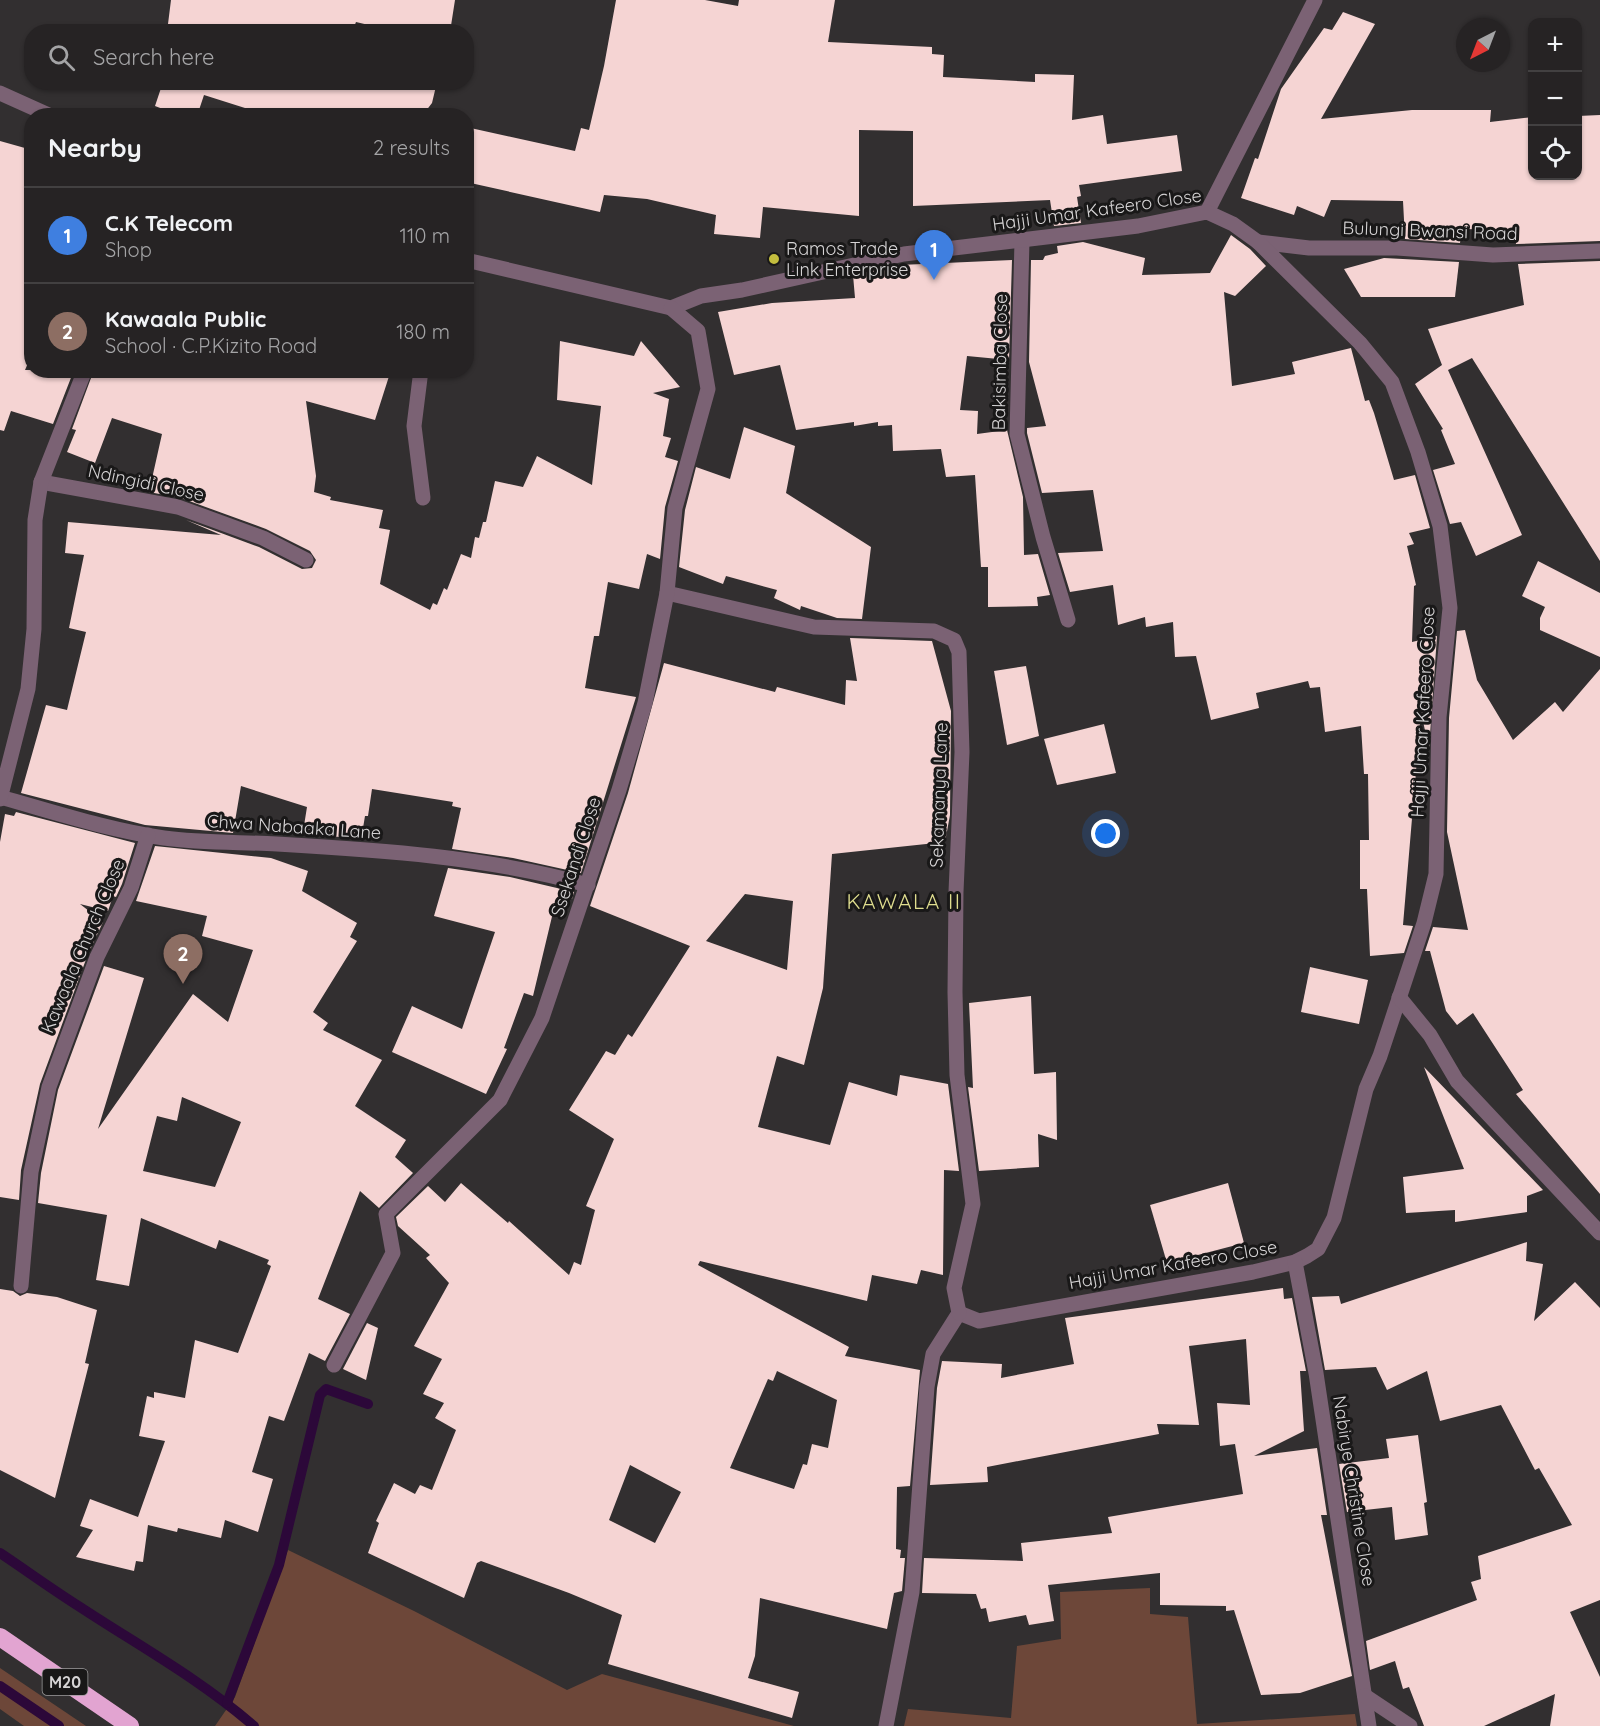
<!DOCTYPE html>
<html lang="en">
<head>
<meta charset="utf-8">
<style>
	body { margin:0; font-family:Quicksand,sans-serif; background:#322f31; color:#f1f3f6 }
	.controls { position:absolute; right:18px; top:18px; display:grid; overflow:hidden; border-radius:12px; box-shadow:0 2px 4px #0004 }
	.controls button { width:54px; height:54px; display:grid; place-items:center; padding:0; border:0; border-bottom:2px solid #424041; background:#262324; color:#f1f3f6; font:30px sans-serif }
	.compass { position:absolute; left:1456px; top:18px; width:54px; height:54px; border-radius:50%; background:#262324; box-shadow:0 2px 4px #0004; rotate:222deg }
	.you { position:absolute; left:1106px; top:834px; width:21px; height:21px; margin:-15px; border:4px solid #fff; border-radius:50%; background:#1a73e8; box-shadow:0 0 0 9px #1a73e833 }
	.badge { display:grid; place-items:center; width:39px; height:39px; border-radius:50%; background:#b45309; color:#fff; font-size:20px; font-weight:700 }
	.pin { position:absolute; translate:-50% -50px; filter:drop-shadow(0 2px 3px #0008) }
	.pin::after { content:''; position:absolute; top:32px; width:21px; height:18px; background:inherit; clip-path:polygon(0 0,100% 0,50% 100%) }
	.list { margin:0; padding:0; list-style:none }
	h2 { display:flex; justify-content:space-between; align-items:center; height:78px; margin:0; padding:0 24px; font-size:26px }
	h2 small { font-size:20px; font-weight:400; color:#a4a4a6 }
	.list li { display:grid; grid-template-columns:39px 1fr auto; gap:18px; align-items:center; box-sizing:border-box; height:96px; padding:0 24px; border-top:2px solid #424041 }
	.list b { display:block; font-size:22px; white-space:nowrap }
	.list p { margin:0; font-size:20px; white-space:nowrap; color:#a4a4a6 }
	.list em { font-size:20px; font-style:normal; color:#a4a4a6 }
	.icon { flex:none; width:33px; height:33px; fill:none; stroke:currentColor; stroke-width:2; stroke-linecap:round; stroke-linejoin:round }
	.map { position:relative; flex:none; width:1600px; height:1726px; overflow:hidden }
	.search { position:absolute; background:#262324; box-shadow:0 2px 4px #0004; left:24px; top:24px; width:450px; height:66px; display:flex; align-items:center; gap:15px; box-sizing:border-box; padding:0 21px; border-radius:24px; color:#a4a4a6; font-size:22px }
	.panel { position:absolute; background:#262324; box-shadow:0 2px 4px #0004; left:24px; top:108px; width:450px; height:270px; border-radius:24px }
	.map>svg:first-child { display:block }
	.green { fill:#6d4739 }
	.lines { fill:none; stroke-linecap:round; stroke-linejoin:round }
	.stream { stroke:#2c0839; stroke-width:10 }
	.building { fill:#f5d4d3; fill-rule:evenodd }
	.minor { stroke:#7b6274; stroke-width:15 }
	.highway { stroke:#e2a4d1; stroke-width:18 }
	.poi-dot { fill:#c3bd3e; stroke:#191818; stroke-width:2 }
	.labels { text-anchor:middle; stroke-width:6; stroke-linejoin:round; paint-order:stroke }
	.shield { fill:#191818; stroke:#9d9c9c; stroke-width:1.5 }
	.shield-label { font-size:16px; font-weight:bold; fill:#d6d4d5 }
	.street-label { font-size:18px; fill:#d6d4d5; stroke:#191818 }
	.poi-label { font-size:18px; fill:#d6d4d5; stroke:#191818; text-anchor:start }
	.quarter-label { font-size:21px; letter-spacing:1.5px; fill:#e0de8f; stroke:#191818 }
</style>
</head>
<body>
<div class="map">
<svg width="1600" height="1726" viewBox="0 0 1600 1726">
	<rect width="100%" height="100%" fill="#322f30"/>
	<g class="green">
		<path d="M288,1550L414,1611L567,1690L602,1674L794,1726H215L235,1697Z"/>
		<path d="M1150,1588V1614L1188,1617L1197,1724L1355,1714L1357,1726H904L908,1709L1011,1718L1017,1646L1061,1639L1060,1592Z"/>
		<path d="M0,1668L86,1726H24L0,1709Z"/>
	</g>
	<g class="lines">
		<g class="stream">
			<path d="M0,1553C27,1571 53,1590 80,1607C141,1647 198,1678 254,1726"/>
			<path d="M0,1686L59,1726"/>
			<path d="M227,1703L279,1565L320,1395L326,1389L368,1404"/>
		</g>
	</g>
	<g class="building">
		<path d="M171,0H455L450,32H398L356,22L352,32H167Z"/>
		<path d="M616,0H705L738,6L739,0H835L828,42L932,47V54L944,55L943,77L1035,82V74L1074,75L1072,120L1103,115L1107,144L1177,135L1182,171L1079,185L1081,196L1077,197L1081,223L1054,226L1050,200L913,206V131L859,130V216L763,207L760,238L714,234L716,215L647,199L604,195L600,212L466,182V127L575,151L581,128L589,130L604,66Z"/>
		<path d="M1343,12L1375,24L1321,119L1412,110H1491L1490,122L1533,117V176H1578V116L1600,115V241L1516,244L1514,230L1462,229L1460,243L1405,239L1403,201L1331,200L1324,217L1297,206L1294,215L1241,198L1255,158L1258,159L1281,89L1324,28L1332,30Z"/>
		<path d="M163,82H437L432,103L422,116H270L204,95L197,116H181L155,106Z"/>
		<path d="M0,141L32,150V354L25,370H74L53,424L11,411L4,431L0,430Z"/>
		<path d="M1231,235L1250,249L1266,266L1235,296L1224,292L1232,386L1295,374L1292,362L1351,348L1365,401L1369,400L1374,413L1394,480L1415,475L1430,528L1409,533L1414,544L1407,546L1416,585L1414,586L1412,642L1437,636L1429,749L1421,712L1403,925L1413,926L1404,953L1370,956L1367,889H1360V840H1369L1368,774H1364L1361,726L1325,732L1320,687L1310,688L1308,681L1256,693L1259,708L1211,720L1196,656L1175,657L1173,622L1146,627L1145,617L1118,625L1113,585L1070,592L1058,553L1103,551L1093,490L1042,493L1027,433V428L1046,426L1029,362L1031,260H1043L1045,256L1058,253L1057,246L1083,242L1145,258L1142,275L1210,273Z"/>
		<path d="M1384,258L1459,262L1455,297H1361L1344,269Z"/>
		<path d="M1012,260L1009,360L967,356L960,410L978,411L977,434L1007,430L1023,497L1024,555L1038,554L1050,595L1037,597L1038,606L988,607V567H981L975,475L946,477L941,449L893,451L892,425L878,426V422L854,426V422L796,430L780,365L734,375L718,312L772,303L855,298L853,275L900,265Z"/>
		<path d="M1600,261V561L1472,358L1448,370L1522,535L1476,556L1461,522L1450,524L1433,470L1455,464L1441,430L1443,429L1415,384L1442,365L1428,329L1524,305L1518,264Z"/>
		<path d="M560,341L634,356L641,341L680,387L653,393L669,399L663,436L671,438L665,457L678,461L665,507L660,559L647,554L639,589L608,582L599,636H594L585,688L636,697L581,873L513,858L452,849L461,808L452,806L453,802L372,789L368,816H365L361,840L303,832L307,807L241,786L233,833L145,825L21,793L46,705L67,710L86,632L69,628L84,555L65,553L68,522L221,535L186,520L259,547L302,569L312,568L316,560L310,551L266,529L181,498L149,492L162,434L112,418L95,463L67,452L76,430L72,429L94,370H391L375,420L306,401L316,476L314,492L331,497L330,500L383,510L379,528L390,530L380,584L430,610L433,603L437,605L444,588L447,590L461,554L471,558L475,537L479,538L483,522H486L495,481L523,487L537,456L592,485L601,406L557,400Z"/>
		<path d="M744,427L795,446L786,493L871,547L862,619L837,618L801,606L800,610L774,598L777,590L726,576L723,584L679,567L685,510L696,467L730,479Z"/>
		<path d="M1538,561L1600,593V657L1540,630V618L1545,607L1522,596Z"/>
		<path d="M1465,630L1477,680L1513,740L1555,702L1563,712L1600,669V1194L1516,1094L1523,1090L1473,1013L1457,1025L1446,1011L1430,951H1425L1433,927L1468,930L1447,832L1449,718L1457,631Z"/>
		<path d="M850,638L932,641L951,711L950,815L945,842L832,854L823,988L804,1065L777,1056L758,1127L830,1145L849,1082L897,1096L900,1075L948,1084L959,1171L944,1170L943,1275L921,1270L917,1284L872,1275L867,1301L700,1261L698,1265L849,1347L845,1356L920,1370L910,1486L897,1487L896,1549L901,1550L900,1558H905L902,1591L894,1593L887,1629L760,1598L755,1656L748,1678L799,1692L792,1718L608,1664L622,1615L569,1593L481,1561L477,1563L464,1598L368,1553L379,1523L376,1521L394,1483L415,1494L420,1485L432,1490L456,1430L435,1418L444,1403L423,1394L442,1359L414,1346L449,1283L426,1258L430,1255L398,1226L396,1217L428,1186L445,1202L461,1183L508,1223L509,1221L569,1275L574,1262L581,1265L595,1210L586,1206L614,1139L569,1110L606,1051L615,1055L628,1034L632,1037L690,946L590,906L628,793L664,663L775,692L777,687L845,705L846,680L857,681ZM745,894L793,901L787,970L706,941ZM777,1371L837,1400L828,1448L812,1444L807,1465L803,1464L794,1489L730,1468L768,1379L773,1381ZM630,1465L681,1492L655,1543L609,1520Z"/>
		<path d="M1026,666L1039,736L1007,745L994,671Z"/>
		<path d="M1104,724L1116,773L1057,785L1044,739Z"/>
		<path d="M16,812L135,843L122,884L116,897L113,896L108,911L80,904L103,922L88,954L40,1084L21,1170L19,1200L0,1197V842L5,814L14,816Z"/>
		<path d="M155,846L271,858L308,871L302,891L357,923L350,937L357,941L313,1012L328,1023L323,1030L382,1060L355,1106L406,1140L395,1157L413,1173L379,1208L360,1191L318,1299L350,1314L325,1361L309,1353L284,1421L269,1416L252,1472L273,1479L258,1532L225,1520L221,1538L178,1528L177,1532L148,1525L143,1562L136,1561L134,1571L76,1557L93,1530L80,1526L90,1499L138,1517L165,1441L139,1436L147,1396L154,1398V1392L185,1398L195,1340L238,1353L271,1266L267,1264L269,1260L219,1240L216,1249L141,1218L129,1286L96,1280L107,1215L38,1203L41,1173L58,1090L104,966L144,978L98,1129L193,994L228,1022L253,950L202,936L207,916L136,901ZM182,1097L241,1122L215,1187L143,1171L157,1116L177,1121Z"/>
		<path d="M448,868L510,877L574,892L572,899L564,895L560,906L555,904L533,996L524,993L504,1048L507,1049L486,1094L392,1052L412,1006L462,1029L495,932L434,916Z"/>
		<path d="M1310,967L1368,980L1359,1024L1301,1012Z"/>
		<path d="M1031,996L1034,1074L1056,1072L1057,1140L1038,1134L1039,1167L979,1171L968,1087L973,1088L969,1003Z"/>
		<path d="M1424,1067L1543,1190L1527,1196V1212L1455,1222V1210L1406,1213L1403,1177L1464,1169Z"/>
		<path d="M1228,1183L1244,1243L1167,1263L1150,1205Z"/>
		<path d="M1527,1242L1526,1261L1543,1264L1534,1321L1575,1282L1600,1308V1600L1570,1612L1600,1677V1726H1550L1555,1694L1484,1726H1424L1409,1687L1403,1689L1395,1661L1370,1670L1366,1641L1477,1600L1471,1582L1481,1579L1478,1556L1572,1525L1539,1468L1535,1470L1501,1405L1440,1421L1427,1371L1387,1390L1376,1367L1325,1370L1312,1297L1339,1296L1341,1304Z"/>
		<path d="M1283,1288L1284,1299L1292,1298L1306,1371H1300L1304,1431L1254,1456L1317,1448L1327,1515H1321L1352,1676L1300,1693L1261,1695L1234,1610L1226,1611V1606L1160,1605V1573L1048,1585L1054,1621L1029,1625L1026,1615L989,1622L986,1608L981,1609L976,1594L922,1593L924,1558L1023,1561L1021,1543L1112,1533L1108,1517L1243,1494L1235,1444L1220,1446L1217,1403L1250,1405L1246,1339L1189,1346L1199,1425L1157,1424L1159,1434L987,1467L988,1482L930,1485L937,1388L942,1361L1002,1364L1001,1378L1074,1364L1065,1318Z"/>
		<path d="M0,1289L13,1291L20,1296L27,1293L57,1297L97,1310L85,1363L89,1364L55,1498L0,1470Z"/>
		<path d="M367,1323L378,1328L366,1380L343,1369Z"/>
		<path d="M1418,1435L1427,1502L1424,1503L1428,1535L1395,1540L1392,1507L1347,1512L1339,1464L1389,1458L1386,1439Z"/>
	</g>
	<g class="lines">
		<g class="minor">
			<path d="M0,93L51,116"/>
			<path d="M1207,212L1315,0"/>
			<path d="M1022,241L1017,434L1043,537L1068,620"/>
			<path d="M1258,242L1309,248H1397L1493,255L1600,251"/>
			<path d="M466,260L671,308L701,296L742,290L904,254L1138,226L1207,212L1233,224L1258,242L1360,343L1392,382L1418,452L1440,526L1450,608L1439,717L1436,874L1424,923L1380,1056L1366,1089L1334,1218L1318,1249L1307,1256L1295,1262L1253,1272L979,1321L959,1313L933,1354L927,1387L912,1592L886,1726"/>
			<path d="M421,370L414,426L423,498"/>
			<path d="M41,482L178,507L263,538L306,560"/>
			<path d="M667,593L814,627L934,631L954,640L959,652L962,752L956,892L955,992L957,1075L973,1204L954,1288L959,1313"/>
			<path d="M0,797C54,812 108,830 164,838C201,843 240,842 277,844C381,850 487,857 588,885"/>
			<path d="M0,799L28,689L34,629L35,520L41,482L85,370"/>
			<path d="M1399,997L1430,1035L1457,1081L1600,1233"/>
			<path d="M1295,1262L1316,1373L1369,1726"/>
			<path d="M21,1286L31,1172L49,1087L97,957L131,888L148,835"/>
			<path d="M334,1365L393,1253L386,1214L500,1100L542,1018L619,790L645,703L667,593L675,508L708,389L698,331L671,308"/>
			<path d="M1365,1696L1410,1726"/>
		</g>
		<path class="highway" d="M0,1637L130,1726"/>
	</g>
	<circle class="poi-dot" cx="774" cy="259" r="6"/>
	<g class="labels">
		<rect class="shield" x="42.5" y="1669" width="45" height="26" rx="4.5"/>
		<g class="shield-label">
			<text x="65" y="1688">M20</text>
		</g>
		<g class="street-label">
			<text transform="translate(1097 210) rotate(-8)" y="6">Hajji Umar Kafeero Close</text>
			<text transform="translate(1430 231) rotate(2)" y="6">Bulungi Bwansi Road</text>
			<text transform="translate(1000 362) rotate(-89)" y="6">Bakisimba Close</text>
			<text transform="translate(146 483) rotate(12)" y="6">Ndingidi Close</text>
			<text transform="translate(1423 712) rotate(-87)" y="6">Hajji Umar Kafeero Close</text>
			<text transform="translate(939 795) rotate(-88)" y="6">Sekamanya Lane</text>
			<text transform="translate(294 827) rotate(4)" y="6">Chwa Nabaaka Lane</text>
			<text transform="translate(576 857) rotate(-72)" y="6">Ssekandi Close</text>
			<text transform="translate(83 946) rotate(-67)" y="6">Kawaala Church Close</text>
			<text transform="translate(1173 1265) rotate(-10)" y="6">Hajji Umar Kafeero Close</text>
			<text transform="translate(1354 1491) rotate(81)" y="6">Nabirye Christine Close</text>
		</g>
		<g class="poi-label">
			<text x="786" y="255">Ramos Trade<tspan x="786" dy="21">Link Enterprise</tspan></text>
		</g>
		<g class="quarter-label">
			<text x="904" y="909">KAWALA II</text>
		</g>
	</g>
</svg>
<div class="controls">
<button>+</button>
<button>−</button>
<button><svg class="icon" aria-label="locate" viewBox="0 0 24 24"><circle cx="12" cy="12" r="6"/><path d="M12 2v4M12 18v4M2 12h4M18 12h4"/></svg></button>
</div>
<svg class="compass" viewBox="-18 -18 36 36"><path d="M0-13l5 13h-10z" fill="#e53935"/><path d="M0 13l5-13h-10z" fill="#a4a4a6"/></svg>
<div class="you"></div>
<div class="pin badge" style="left:934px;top:280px;background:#3f7fe0">1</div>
<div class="pin badge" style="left:183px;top:984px;background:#8d6e63">2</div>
<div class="search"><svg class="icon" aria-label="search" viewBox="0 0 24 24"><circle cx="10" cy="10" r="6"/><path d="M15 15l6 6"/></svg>Search here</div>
<section class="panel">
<h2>Nearby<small>2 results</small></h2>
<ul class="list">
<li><span class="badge" style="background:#3f7fe0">1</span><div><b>C.K Telecom</b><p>Shop</p></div><em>110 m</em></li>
<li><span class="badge" style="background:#8d6e63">2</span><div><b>Kawaala Public</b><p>School · C.P.Kizito Road</p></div><em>180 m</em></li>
</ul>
</section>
</div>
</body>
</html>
